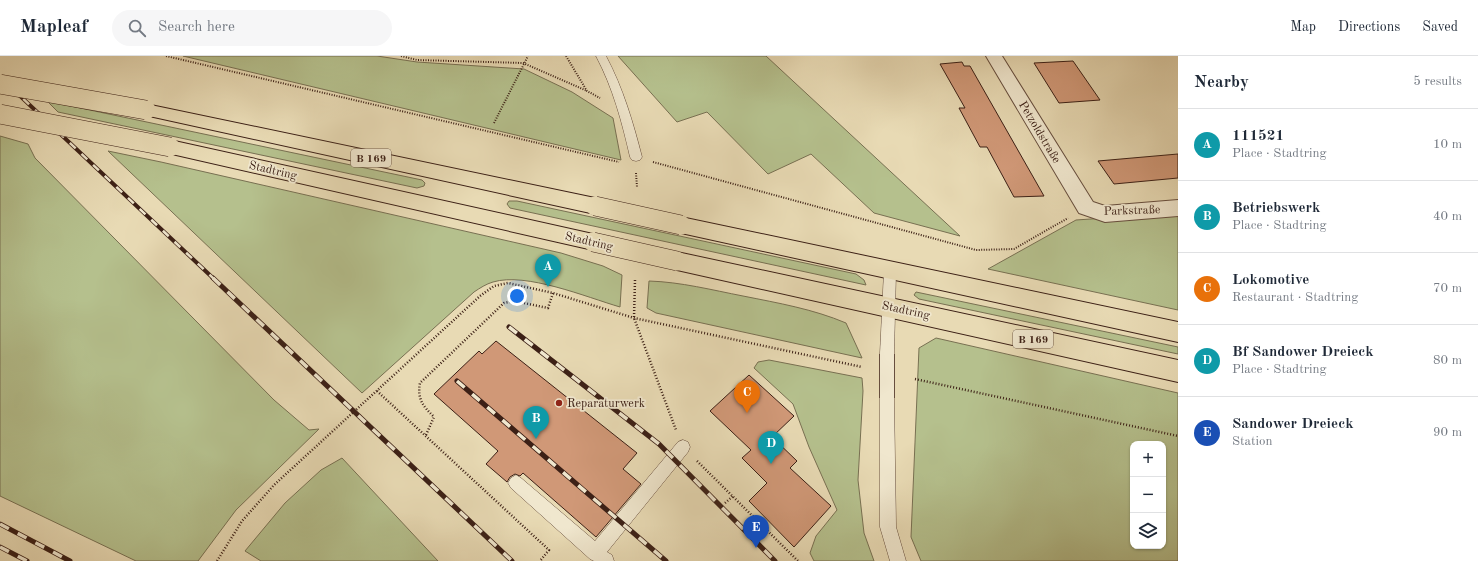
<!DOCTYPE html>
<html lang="en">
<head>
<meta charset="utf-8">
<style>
	body { margin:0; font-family:"Old Standard TT",serif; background:#f6f6f7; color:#1f2937 }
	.controls { position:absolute; right:12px; bottom:12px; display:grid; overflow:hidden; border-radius:8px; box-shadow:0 1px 3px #0004 }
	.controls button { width:36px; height:36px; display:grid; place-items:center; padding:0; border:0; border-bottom:1px solid #e0e1e3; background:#fff; color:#1f2937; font:20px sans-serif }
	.you { position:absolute; left:517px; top:240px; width:14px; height:14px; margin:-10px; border:3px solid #fff; border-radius:50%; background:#1a73e8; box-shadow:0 0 0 6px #1a73e833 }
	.badge { display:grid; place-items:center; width:26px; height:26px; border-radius:50%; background:#8f2418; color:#fff; font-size:13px; font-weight:700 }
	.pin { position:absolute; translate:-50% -33px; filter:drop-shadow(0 1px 2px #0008) }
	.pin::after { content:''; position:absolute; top:21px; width:14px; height:12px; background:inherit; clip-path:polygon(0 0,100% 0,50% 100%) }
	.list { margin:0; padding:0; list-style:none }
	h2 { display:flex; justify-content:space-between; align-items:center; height:52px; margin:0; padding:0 16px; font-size:17px }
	h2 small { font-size:13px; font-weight:400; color:#747a83 }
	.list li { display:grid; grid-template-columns:26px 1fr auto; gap:12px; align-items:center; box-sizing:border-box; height:72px; padding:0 16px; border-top:1px solid #e0e1e3 }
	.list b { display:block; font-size:15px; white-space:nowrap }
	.list p { margin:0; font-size:13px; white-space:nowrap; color:#747a83 }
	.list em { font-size:13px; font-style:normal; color:#747a83 }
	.icon { flex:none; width:22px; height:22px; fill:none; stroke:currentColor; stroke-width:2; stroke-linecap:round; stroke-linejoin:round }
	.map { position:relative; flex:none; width:1178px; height:505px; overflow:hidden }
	header { display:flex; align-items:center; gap:24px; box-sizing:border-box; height:56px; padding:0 20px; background:#fff; border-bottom:1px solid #e0e1e3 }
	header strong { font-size:19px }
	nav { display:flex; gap:22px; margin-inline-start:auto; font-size:14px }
	.search { width:280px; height:36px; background:#f6f6f7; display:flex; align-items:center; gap:10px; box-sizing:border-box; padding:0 14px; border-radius:22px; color:#747a83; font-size:15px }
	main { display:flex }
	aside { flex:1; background:#fff }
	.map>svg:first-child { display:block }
	.green { fill:#b5c08d; stroke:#787052; fill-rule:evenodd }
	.building { fill:#d09877; stroke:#3c2016 }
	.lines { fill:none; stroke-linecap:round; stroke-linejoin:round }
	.service-casing { stroke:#674e3e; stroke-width:1 }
	.minor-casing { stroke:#674e3e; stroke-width:2 }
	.primary-casing { stroke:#3c2016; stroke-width:2 }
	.path-far1 { stroke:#3c2016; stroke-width:2; stroke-dasharray:1 1.5; stroke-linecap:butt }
	.path { stroke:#3c2016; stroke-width:2.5; stroke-dasharray:1 2; stroke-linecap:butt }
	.service { fill:#f0e7ce; fill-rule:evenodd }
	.minor { fill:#f0e7ce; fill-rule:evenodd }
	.primary { fill:#e8dab4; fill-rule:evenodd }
	.rail-far1-casing { stroke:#3c2016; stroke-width:4 }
	.rail-casing { stroke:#3c2016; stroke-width:5 }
	.rail-far1 { stroke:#f0e7ce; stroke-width:2.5; stroke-dasharray:8; stroke-linecap:butt }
	.rail { stroke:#f0e7ce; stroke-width:3.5; stroke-dasharray:10; stroke-linecap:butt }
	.service-bridge-casing { stroke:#674e3e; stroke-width:16; stroke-linecap:butt }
	.primary-bridge-casing { stroke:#3c2016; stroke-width:20; stroke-linecap:butt }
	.service-bridge { stroke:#f0e7ce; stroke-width:14 }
	.primary-bridge { stroke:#e8dab4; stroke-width:19 }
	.poi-dot { fill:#8f2418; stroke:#f0e7ce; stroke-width:1.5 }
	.labels { text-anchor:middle; stroke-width:3.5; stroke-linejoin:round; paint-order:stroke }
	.shield { fill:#f0e7ce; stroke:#725c4d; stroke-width:1 }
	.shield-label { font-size:11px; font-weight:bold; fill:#3c2016 }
	.street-label { font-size:12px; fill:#3c2016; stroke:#f0e7ce }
	.poi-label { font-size:12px; fill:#3c2016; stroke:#f0e7ce; text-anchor:start }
</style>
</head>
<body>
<header>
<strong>Mapleaf</strong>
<div class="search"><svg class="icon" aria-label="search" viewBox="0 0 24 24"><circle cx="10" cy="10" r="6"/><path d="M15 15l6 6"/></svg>Search here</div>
<nav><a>Map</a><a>Directions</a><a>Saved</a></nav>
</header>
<main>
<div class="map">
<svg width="1178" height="505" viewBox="0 0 1178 505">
	<rect width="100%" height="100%" fill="#e8dab4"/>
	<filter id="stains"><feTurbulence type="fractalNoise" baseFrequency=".005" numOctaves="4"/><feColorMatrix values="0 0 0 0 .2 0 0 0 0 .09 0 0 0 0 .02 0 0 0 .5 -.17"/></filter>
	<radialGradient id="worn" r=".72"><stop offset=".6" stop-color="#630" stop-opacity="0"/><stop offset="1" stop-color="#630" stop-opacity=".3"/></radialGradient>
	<g class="green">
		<path d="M183,0H377L417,6L524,13L572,36L613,62L621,104Z"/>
		<path d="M618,0H766L960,180L874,157L811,98L768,118L707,56L677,66Z"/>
		<path d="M47,45L422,124L425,127L424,130L417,132L58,56Z"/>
		<path d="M0,80L28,88L35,102L274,344L309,374L319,373L236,454L198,505H136L0,440Z"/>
		<path d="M108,95L161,106L561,197L603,210L622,219L620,251C586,241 526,216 493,226C486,228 480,232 474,236L362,337Z"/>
		<path d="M509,145H517L856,218L864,224L866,229L510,152L507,148Z"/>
		<path d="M1178,157V254L988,213L1076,164Z"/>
		<path d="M649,225C681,226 712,234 743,240C778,247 813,253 846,267L862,302L656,257L647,252Z"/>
		<path d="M916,236L1178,291V298L919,243L914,239Z"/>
		<path d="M936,282L1178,337V505H921L911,481L919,292ZM1133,388H1163V490H1133Z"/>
		<path d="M769,304L862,322L863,335L858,424L864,477L874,505H814L810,497L816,480L837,454L809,391L793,348L754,312L758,306Z"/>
		<path d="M342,402L438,505H261L245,495L285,447L321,414Z"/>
	</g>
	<g class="building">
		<path d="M1073,5L1100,44L1059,47L1034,7Z"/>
		<path d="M962,6L964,10H970L1044,140L1014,141L987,91H980L959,52H965L940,8Z"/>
		<path d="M1178,98V122L1114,128L1098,105Z"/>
		<path d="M496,285L637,397L623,413L641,428L596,481L523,417L520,420L515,418L510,421L507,426L486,408L498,395L434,338L479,295L482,298Z"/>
		<path d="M749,319L794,360L772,381L797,405L790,412L831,450L794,491L749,445L767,427L742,402L751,394L710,355Z"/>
	</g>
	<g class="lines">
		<g class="service-casing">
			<g id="service">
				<path d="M596,0H606C623,32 633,66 642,101L640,104L636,105L632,104L630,101C622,66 613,32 596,0Z"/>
				<path d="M890,210L894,211L896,215L894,298L892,302L887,304L882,302L880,298L884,215L886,211Z"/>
				<path d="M887,335L892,337L894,342L896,471L906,505H890L880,471V342L882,337Z"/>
				<path d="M683,384L688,386L690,391L688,396L607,496L612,499L614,505H594L590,503L511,432L508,427L511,422L516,419L521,422L595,485L678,386Z"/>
			</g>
		</g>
		<g class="minor-casing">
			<path id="minor" d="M986,0H1002L1093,146L1105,150L1178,144V160L1105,166L1079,157Z"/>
		</g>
		<g class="primary-casing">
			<g id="primary">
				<path d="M146,48L595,142L602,145L605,150L602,155L595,158L140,58L137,54L140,50Z"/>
				<path d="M170,84L593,178L600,180L603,186L600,192L593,194L163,96L161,91L163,86Z"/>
				<path d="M681,161L1178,266V286L681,177L674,175L671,169L674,163Z"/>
				<path d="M677,196L1178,304V326L677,214L670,211L666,205L670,199Z"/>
			</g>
		</g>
		<g class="path-far1">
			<path d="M166,0L619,106"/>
			<path d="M401,0L417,4L523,7L587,35"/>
			<path d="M566,0L587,35L600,42"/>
			<path d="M494,67L528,0"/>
			<path d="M653,106L976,194L1014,193L1068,162"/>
			<path d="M636,117L637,131"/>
		</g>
		<g class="path">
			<path d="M635,224L634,262L676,374"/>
			<path d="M915,323L1178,380"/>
			<path d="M377,335L549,494L540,505"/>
			<path d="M426,379L434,361C423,350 417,343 420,327L504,247L514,245L548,252L553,237"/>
			<path d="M697,405L798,505"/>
			<path d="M725,447L733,440"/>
			<path d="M217,505L242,465L274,429L480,240L494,230L508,227L553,237L634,262L862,311"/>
		</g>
		<use href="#service" class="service"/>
		<use href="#minor" class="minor"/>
		<use href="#primary" class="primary"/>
		<g class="rail-far1-casing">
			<path id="rail-far1" d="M0,21L214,223"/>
		</g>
		<g class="rail-casing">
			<g id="rail">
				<path d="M213,222L512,505"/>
				<path d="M509,271L659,388L775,505"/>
				<path d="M457,325L666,505"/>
				<path d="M0,468L70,505"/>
				<path d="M0,491L27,505"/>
			</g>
		</g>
		<use href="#rail-far1" class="rail-far1"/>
		<use href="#rail" class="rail"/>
		<g class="service-bridge-casing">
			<path id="service-bridge" d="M887,298V342"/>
		</g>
		<g class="primary-bridge-casing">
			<g id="primary-bridge">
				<path d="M0,28L146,54"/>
				<path d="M0,58L170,91"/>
				<path d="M595,150L681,169"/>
				<path d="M593,186L677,205"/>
			</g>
		</g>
		<use href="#service-bridge" class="service-bridge"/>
		<use href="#primary-bridge" class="primary-bridge"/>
	</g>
	<circle class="poi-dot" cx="559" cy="347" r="4"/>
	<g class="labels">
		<g class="shield">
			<rect x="351" y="93" width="40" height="18" rx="3"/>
			<rect x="1013" y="274" width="40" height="18" rx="3"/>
		</g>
		<g class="shield-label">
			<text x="371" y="106">B 169</text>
			<text x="1033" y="287">B 169</text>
		</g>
		<g class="street-label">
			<text transform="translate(1040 76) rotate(59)" y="4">Petzoldstraße</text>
			<text transform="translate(273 114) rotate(13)" y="4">Stadtring</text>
			<text transform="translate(1132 154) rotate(-2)" y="4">Parkstraße</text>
			<text transform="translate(589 185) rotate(13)" y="4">Stadtring</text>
			<text transform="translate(906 254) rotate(12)" y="4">Stadtring</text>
		</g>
		<g class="poi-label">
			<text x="567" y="351">Reparaturwerk</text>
		</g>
	</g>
	<rect width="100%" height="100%" filter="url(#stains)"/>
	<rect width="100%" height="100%" fill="url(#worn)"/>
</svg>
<div class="controls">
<button>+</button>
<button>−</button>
<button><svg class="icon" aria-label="layers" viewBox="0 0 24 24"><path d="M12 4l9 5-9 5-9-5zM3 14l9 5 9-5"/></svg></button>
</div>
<div class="you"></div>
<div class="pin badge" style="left:548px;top:231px;background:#0f9aa8">A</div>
<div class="pin badge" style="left:536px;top:383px;background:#0f9aa8">B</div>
<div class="pin badge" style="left:747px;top:357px;background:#e8710a">C</div>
<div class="pin badge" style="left:771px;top:408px;background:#0f9aa8">D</div>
<div class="pin badge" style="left:756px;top:492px;background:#1a4fb4">E</div>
</div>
<aside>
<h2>Nearby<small>5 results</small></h2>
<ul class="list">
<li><span class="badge" style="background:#0f9aa8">A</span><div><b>111521</b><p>Place · Stadtring</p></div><em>10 m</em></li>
<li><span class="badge" style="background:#0f9aa8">B</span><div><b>Betriebswerk</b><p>Place · Stadtring</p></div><em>40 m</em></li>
<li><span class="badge" style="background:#e8710a">C</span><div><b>Lokomotive</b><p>Restaurant · Stadtring</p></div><em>70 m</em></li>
<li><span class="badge" style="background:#0f9aa8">D</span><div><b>Bf Sandower Dreieck</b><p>Place · Stadtring</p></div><em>80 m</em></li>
<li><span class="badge" style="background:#1a4fb4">E</span><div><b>Sandower Dreieck</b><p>Station</p></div><em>90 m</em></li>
</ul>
</aside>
</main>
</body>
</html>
